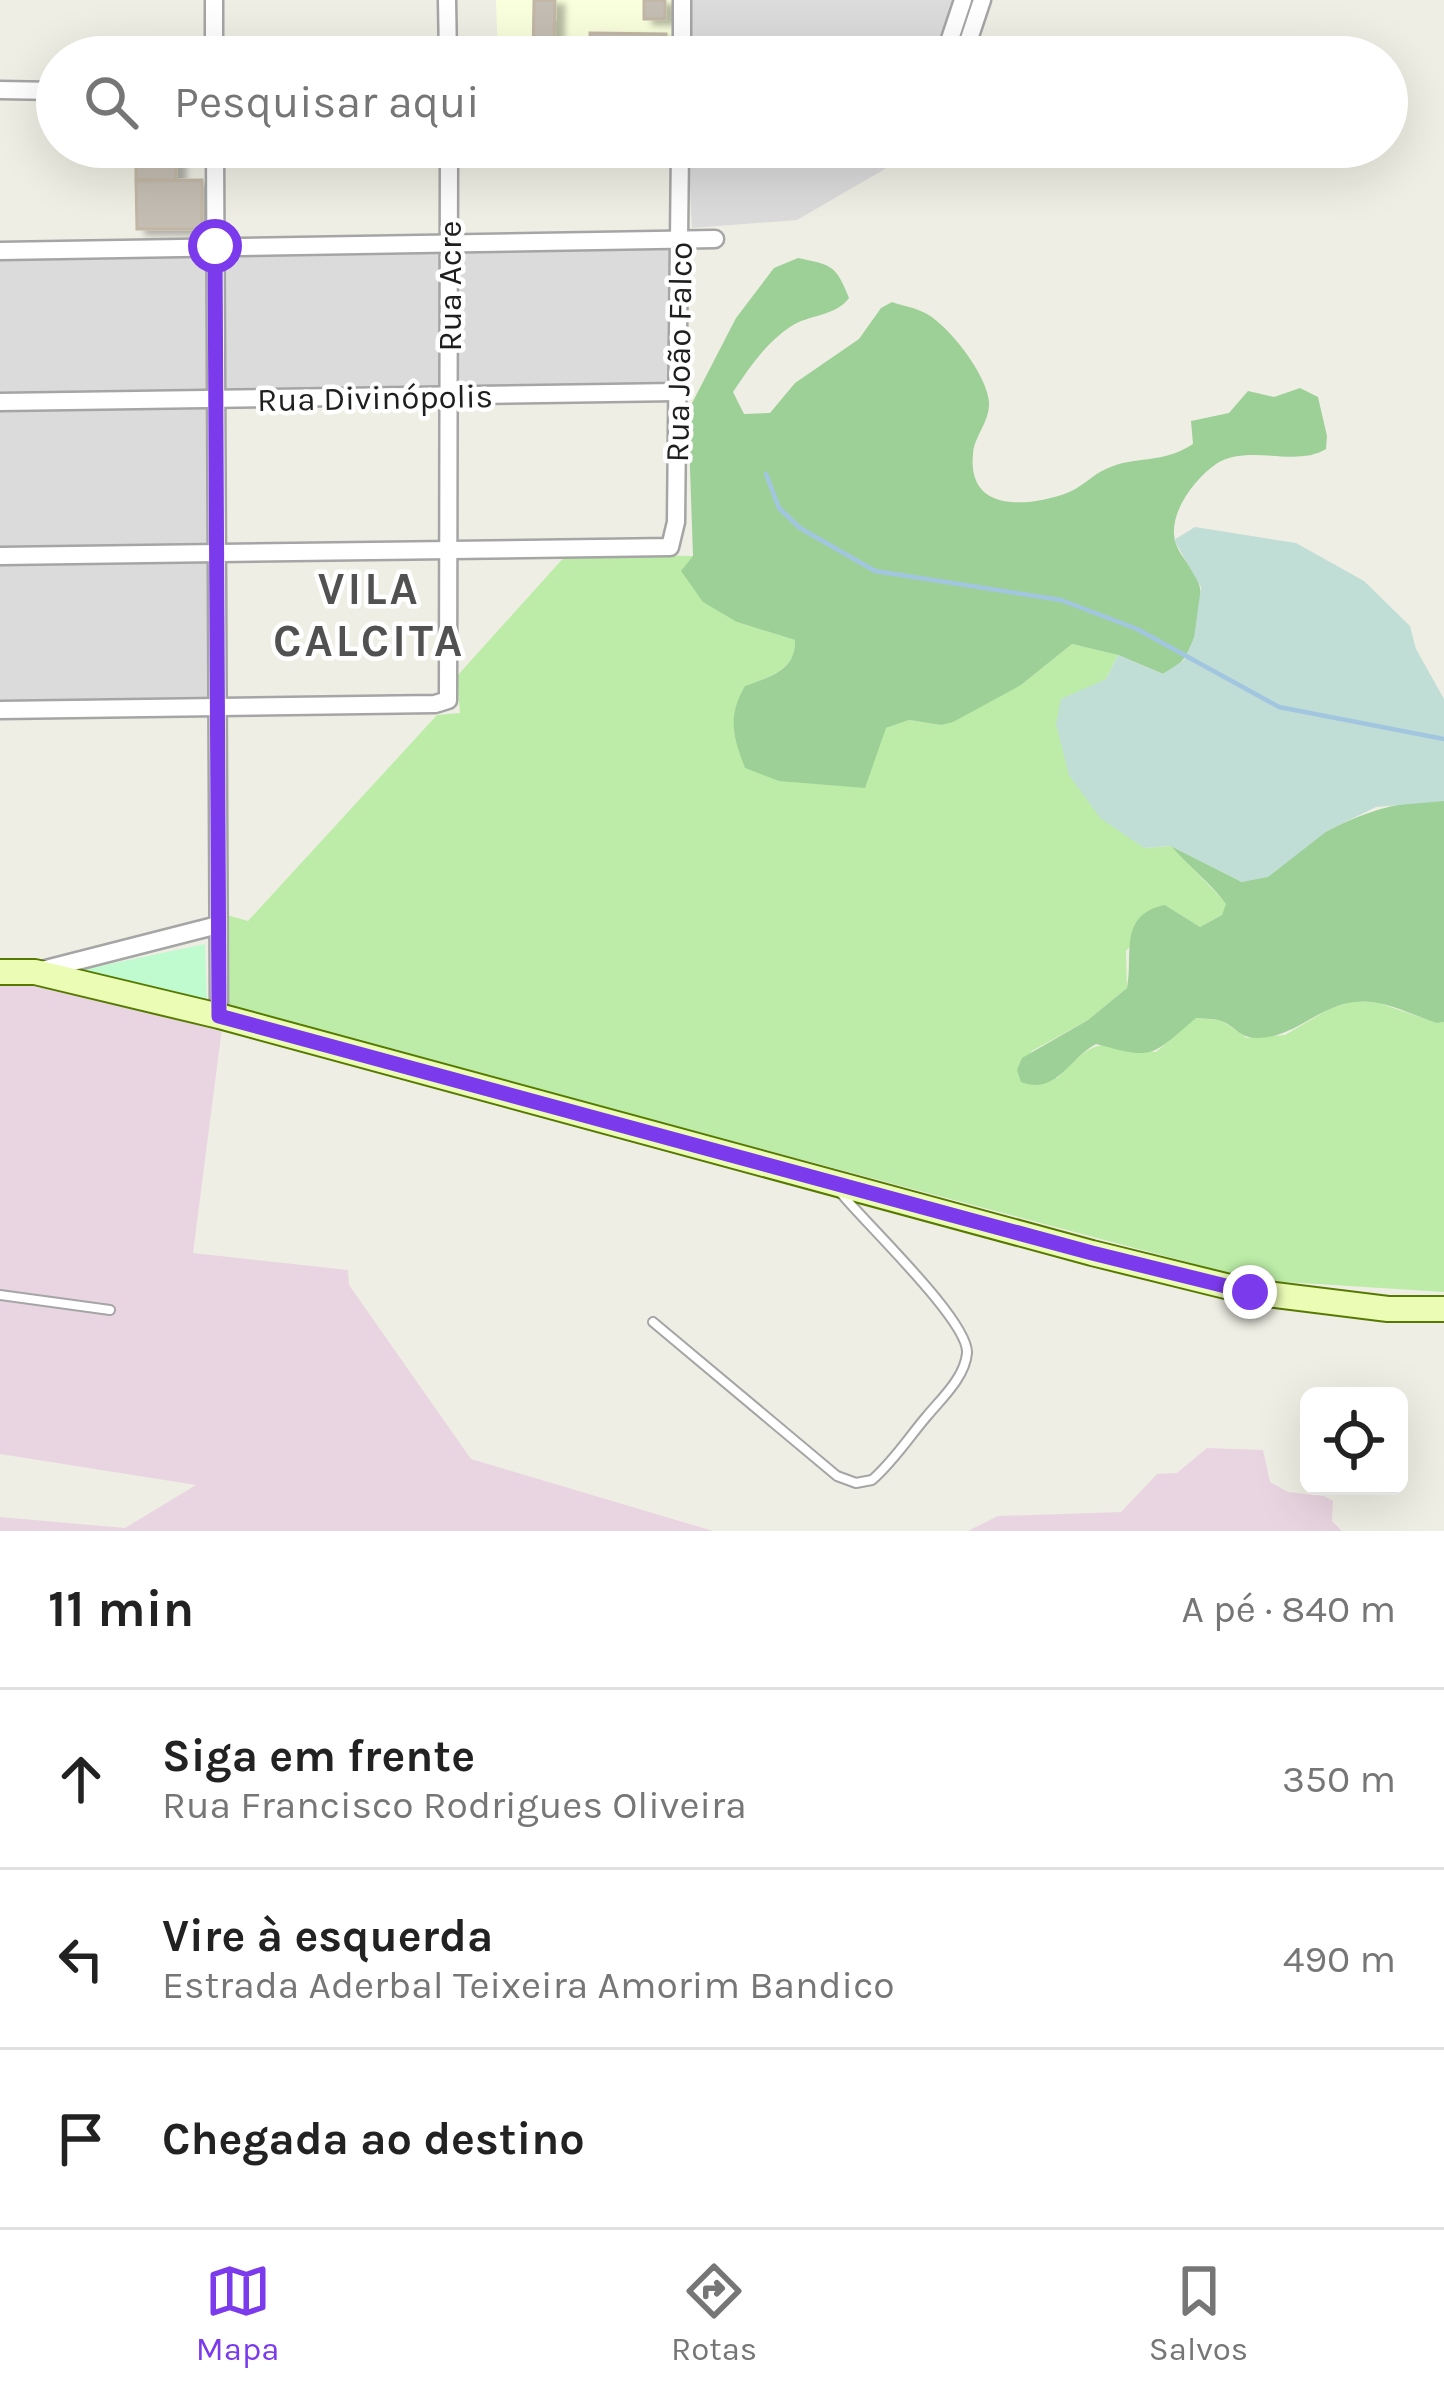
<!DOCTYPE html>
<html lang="pt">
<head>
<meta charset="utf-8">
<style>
	body { margin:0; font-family:Karla,sans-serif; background:#f2f2f2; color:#222 }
	.controls { position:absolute; right:36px; bottom:36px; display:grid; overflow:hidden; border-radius:18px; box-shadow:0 12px 48px #0002 }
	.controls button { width:108px; height:108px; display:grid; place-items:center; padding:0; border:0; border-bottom:3px solid #e0e0e0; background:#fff; color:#222; font:60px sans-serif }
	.stop { position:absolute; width:36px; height:36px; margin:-27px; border:9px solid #7c3aed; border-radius:50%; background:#fff }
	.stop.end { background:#7c3aed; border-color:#fff; box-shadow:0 3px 12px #0008 }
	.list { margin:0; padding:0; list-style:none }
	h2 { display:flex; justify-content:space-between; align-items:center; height:156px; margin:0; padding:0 48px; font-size:51px }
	h2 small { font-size:39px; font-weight:400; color:#767676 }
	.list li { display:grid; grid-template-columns:78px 1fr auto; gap:36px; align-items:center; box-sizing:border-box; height:180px; padding:0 48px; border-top:3px solid #e0e0e0 }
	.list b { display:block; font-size:45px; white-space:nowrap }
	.list p { margin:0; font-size:39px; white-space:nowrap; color:#767676 }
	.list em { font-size:39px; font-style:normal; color:#767676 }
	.icon { flex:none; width:66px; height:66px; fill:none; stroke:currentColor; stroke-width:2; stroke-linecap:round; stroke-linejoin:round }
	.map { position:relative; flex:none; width:1444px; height:1531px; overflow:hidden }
	.search { position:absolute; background:#fff; box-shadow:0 12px 48px #0002; left:36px; right:36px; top:36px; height:132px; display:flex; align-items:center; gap:30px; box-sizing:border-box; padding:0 42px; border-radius:66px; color:#767676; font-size:45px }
	.sheet { height:696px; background:#fff }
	nav { display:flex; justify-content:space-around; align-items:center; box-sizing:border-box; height:168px; border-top:3px solid #e0e0e0; background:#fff; font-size:33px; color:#767676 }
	nav a { display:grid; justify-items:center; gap:6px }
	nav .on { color:#7c3aed }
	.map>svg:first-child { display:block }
	.residential { fill:#dcdbdb }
	.industrial { fill:#e9d5e1 }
	.education { fill:#f9ffdd }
	.grass { fill:#bceca7 }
	.forest { fill:#9dd097 }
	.wetland { fill:#c0ded6 }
	.park { fill:#bffbcf }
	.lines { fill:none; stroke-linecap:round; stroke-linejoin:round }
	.stream { stroke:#a2c6df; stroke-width:4.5 }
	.building { fill:#c4bdb3; stroke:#c2b7a5; stroke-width:3; filter:url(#shadow) }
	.lane-casing { stroke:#a5a5a5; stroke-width:12 }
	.street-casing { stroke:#a5a5a5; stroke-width:21 }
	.secondary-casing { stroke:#567901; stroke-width:28 }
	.lane { stroke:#fff; stroke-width:8 }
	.street { stroke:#fff; stroke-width:16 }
	.secondary { stroke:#ebfcb5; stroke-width:24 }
	.route { stroke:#7c3aed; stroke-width:15 }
	.labels { text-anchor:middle; stroke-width:9; stroke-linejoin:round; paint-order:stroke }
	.street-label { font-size:33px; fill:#1e1e1e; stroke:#fff }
	.district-label { font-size:45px; font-weight:bold; letter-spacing:3px; fill:#515151; stroke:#fff }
</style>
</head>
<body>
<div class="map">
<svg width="1444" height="1531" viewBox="0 0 1444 1531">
	<defs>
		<filter id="shadow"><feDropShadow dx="9" dy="5" stdDeviation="3" flood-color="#0004"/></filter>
	</defs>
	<rect width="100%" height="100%" fill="#efeee4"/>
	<g class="residential">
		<path d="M691,0H955L936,57H692Z"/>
		<path d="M688,147H885V169L797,220L692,228Z"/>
		<path d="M672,248L674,388L453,390L451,250Z"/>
		<path d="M207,252L209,392L0,394V254Z"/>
		<path d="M442,252L444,391L223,393L221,253Z"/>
		<path d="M210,405L212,545L0,547V407Z"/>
		<path d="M212,559L214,699L0,701V561Z"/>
	</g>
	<g class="industrial">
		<path d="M0,979H44L222,1028L193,1253L348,1270L349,1285L471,1459L713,1531H0V1517L125,1528L196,1485L0,1454Z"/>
		<path d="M1207,1448L1263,1450L1270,1482L1288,1492L1324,1496L1333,1501L1332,1521L1342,1531H968L998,1516L1121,1512L1157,1474L1177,1473Z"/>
	</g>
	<g class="education">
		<path d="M496,0H534L533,57H498Z"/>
		<path d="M555,0H644V18L664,19L665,0H672L671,57H666L665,34L591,33L590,57H569V44H554Z"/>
	</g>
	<path class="grass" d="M567,554L693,556L737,622L795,640C796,671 769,677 745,686L886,728L909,720L941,725L1021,685L1072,644L1118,655L1106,679L1144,848L1171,846L1227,904L1222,915L1200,927L1165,905L1126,951L1127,988L1088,1020L1032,1051L1017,1070L1057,1078C1100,1034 1097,1044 1156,1052L1195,1018L1221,1020L1247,1038L1285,1035L1331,1008L1355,1001L1379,1003L1437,1023L1444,1022V1292L1255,1280L227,1007V915L248,921L437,715L460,713L457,676Z"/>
	<g class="forest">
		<path d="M798,258C832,265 836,265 849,298C835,317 809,314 790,327C766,343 749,368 733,392L744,414L770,413L795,383L859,339L881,308L892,302C903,306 917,308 927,314C950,327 987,375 989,402C990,422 974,436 973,454C967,513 1028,507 1067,493C1081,488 1092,475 1106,469C1135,455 1161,465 1193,444L1191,421L1229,413L1248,391L1274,397L1300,388L1318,397L1327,436L1326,449C1296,468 1248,443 1216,464C1194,479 1166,516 1176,544C1181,558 1195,570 1199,584C1205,602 1196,642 1185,657C1181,664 1171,669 1163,674L1118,655L1072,644L1021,685L953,722L941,725L909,720L886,728L865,788L779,781L745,768C733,736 727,717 745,686C769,677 796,671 795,640L737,622L703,602L681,571L693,556L688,411L736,318L774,268Z"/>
		<path d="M1444,801V1022L1437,1023C1412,1015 1382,998 1354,1002C1318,1006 1295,1038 1257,1038C1242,1039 1236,1028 1224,1022C1216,1018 1205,1019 1196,1018C1150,1057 1155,1060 1096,1044C1069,1058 1056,1096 1021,1082L1017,1070L1022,1058L1088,1020L1127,988C1134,955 1117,915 1165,905L1200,927L1222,915L1226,904C1211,883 1188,866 1171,846L1242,882C1309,842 1363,799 1444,801Z"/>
	</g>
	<path class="wetland" d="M1195,527L1296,543L1364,581L1410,626L1416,649L1444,699V801L1376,807L1327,831L1268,877L1242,882L1171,846L1144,848L1100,818L1069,775L1056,724L1061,699L1106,679L1118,655L1163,674L1184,660L1194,638L1201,587L1174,540Z"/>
	<path class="park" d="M205,944L207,1004L67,973Z"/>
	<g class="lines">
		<path class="stream" d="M766,474L779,508L800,528L875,571L1061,600L1137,629L1279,707L1444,739"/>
	</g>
	<g class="building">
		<path d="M534,0H555L554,44H569V57H533Z"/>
		<rect x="644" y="0" width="21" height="19"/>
		<path d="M590,33L666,34V57H590Z"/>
		<path d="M136,153H176V180L136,179Z"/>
		<path d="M202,180V229H137L136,181Z"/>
	</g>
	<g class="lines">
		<g class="lane-casing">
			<g id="lane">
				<path d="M0,1295L110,1310"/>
				<path d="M653,1322L837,1476L856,1483L872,1480C893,1462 909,1437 927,1416C942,1398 965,1377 967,1353C969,1321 864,1222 840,1192"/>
			</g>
		</g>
		<g class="street-casing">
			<g id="street">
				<path d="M214,0V57"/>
				<path d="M447,0L448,57"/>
				<path d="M682,57V0"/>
				<path d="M944,57L963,0"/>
				<path d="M963,57L982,0"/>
				<path d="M0,90L57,91"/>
				<path d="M215,147L219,1016"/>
				<path d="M0,251L715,239"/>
				<path d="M0,402L677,392"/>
				<path d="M0,556L670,547L676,522L680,147"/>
				<path d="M0,710L435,704L448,700L449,147"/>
				<path d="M38,971L218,925"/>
			</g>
		</g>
		<g class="secondary-casing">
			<path id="secondary" d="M0,972H35L219,1016L1092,1253L1250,1292L1388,1309H1444"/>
		</g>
		<use href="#lane" class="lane"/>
		<use href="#street" class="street"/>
		<use href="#secondary" class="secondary"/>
	</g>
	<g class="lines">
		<path class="route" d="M215,246L219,1016L1092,1253L1250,1292"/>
	</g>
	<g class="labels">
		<g class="street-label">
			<text transform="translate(449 286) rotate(-90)" y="12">Rua Acre</text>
			<text transform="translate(678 352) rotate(-89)" y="12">Rua João Falco</text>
			<text transform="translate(375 397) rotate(-1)" y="12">Rua Divinópolis</text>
		</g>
		<g class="district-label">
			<text x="369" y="604">VILA<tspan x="369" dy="52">CALCITA</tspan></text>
		</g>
	</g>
</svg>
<div class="controls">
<button><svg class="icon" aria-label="locate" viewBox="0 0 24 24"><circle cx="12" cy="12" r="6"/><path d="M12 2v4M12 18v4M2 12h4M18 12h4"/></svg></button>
</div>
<div class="stop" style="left:215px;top:246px"></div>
<div class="stop end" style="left:1250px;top:1292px"></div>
<div class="search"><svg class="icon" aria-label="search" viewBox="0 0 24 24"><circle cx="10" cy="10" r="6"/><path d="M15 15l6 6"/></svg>Pesquisar aqui</div>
</div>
<section class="sheet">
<h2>11 min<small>A pé · 840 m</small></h2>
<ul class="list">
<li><svg class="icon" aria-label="ahead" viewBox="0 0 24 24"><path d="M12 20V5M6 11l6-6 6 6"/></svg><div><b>Siga em frente</b><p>Rua Francisco Rodrigues Oliveira</p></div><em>350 m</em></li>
<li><svg class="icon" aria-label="left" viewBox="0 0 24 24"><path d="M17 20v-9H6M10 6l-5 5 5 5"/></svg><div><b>Vire à esquerda</b><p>Estrada Aderbal Teixeira Amorim Bandico</p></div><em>490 m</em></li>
<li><svg class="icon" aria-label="arrive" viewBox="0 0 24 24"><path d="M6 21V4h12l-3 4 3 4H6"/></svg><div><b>Chegada ao destino</b></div></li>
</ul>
</section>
<nav>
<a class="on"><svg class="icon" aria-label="map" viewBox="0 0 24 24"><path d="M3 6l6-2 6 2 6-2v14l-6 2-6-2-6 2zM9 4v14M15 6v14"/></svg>Mapa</a>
<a><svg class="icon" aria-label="directions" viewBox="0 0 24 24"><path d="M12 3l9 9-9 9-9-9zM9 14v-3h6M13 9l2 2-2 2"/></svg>Rotas</a>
<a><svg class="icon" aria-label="saved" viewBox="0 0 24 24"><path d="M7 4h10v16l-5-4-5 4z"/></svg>Salvos</a>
</nav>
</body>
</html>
